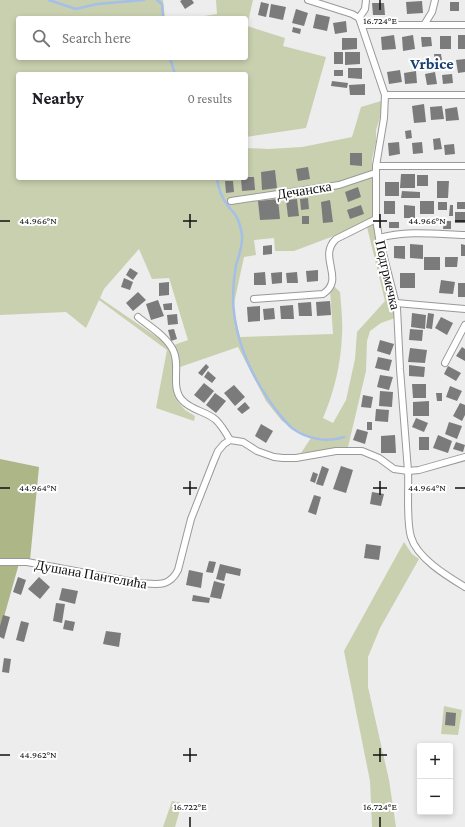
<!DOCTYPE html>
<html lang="en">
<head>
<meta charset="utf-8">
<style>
	body { margin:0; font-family:"Crimson Pro",serif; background:#f2f2f2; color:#202124 }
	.controls { position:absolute; right:12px; bottom:12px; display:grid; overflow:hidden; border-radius:4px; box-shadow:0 2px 6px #0003 }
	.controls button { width:36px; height:36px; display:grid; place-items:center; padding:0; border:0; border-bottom:1px solid #e0e0e0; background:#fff; color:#202124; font:20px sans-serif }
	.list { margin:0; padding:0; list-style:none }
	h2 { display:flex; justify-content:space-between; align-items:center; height:52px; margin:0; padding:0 16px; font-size:17px }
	h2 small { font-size:13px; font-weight:400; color:#757577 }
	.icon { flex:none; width:22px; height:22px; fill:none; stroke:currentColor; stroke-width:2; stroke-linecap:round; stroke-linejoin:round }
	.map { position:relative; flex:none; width:465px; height:827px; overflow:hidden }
	.search { position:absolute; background:#fff; box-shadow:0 2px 6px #0003; left:16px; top:16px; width:232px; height:44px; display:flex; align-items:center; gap:10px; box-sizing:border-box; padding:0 14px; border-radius:4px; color:#757577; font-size:15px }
	.panel { position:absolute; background:#fff; box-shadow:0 2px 6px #0003; left:16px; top:72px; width:232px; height:108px; border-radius:4px }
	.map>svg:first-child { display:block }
	.green { fill:#c9d0af }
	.forest { fill:#adb687 }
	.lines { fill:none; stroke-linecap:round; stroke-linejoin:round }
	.stream { stroke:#a4bfe8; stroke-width:2.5 }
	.building { fill:#7c7b7c }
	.street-casing { stroke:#99999a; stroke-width:8 }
	.street { stroke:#fff; stroke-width:6 }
	.ticks { fill:none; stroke:#101010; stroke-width:1.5 }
	.labels { text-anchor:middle; stroke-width:4; stroke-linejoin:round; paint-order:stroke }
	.street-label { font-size:14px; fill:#101010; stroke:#fff }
	.quarter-label { font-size:16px; font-weight:bold; fill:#194074; stroke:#fff }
	.ticks-label { font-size:10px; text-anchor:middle; fill:#101010; stroke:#fff; stroke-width:4; stroke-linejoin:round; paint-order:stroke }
</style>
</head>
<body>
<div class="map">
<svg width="465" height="827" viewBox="0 0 465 827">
	<rect width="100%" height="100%" fill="#ededee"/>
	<g class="green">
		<path d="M0,0H163L165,18H18V58H246V18H191L217,14L216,0H253L247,26L285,38L283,46L326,57L306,128L246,137V74H18V178H246V148L268,149L302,147L352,137L361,107L381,101V114L376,130V142L372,159V212L373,218L331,237L294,251H275L274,238L254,240L256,255L244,257L233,308L240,337L333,334L330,290L334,286L340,292C341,306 343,321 342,335C341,364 334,392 323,418L333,423L346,400L355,359L357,332L385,301L367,227L374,223C380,255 389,286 395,318L381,323L370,331L367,341L366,371L348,447L301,453L311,438L282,421L266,401L238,347L180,367L179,358L174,345L188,340L169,278L152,279L139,249L104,289L100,298L170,346L174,364L173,379L177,401L185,410L195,416L194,421L156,408L167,350L99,300L86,328L66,312L0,315Z"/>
		<path d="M404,542L412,554L419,559L380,628L368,657V687L389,780L396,827H372L370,781L344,651Z"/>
		<path d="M444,706L462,710L458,735L441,734Z"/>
		<path d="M172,801L182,803L175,827H163Z"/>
	</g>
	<path class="forest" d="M0,459L39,467L30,560H20L0,631Z"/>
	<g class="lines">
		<g class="stream">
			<path d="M49,0L76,9L97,4L144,0"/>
			<path d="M157,0L162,4L163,18"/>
			<path d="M170,58L175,74"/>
			<path d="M217,178C218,188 222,198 228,206C231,210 235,213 237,218C240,223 241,230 242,235C243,246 239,255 236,265C234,276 233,287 233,298C234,339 252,378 276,410C281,416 286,423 292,428C307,439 327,443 344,437"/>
		</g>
	</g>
	<g class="building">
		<path d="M182,0H192L194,3L185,9L180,1Z"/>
		<path d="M422,1L423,13L407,14L406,2Z"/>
		<path d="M261,2L269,4L266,17L258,15Z"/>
		<rect x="450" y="2" width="9" height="9"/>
		<path d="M372,3H384L385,15H373Z"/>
		<path d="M271,4L286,7L283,20L269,17Z"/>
		<path d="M296,9L308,13L304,26L292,23Z"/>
		<path d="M316,14L330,17L327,31L313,28Z"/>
		<path d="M346,21L347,32L335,34L333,23Z"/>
		<path d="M293,27L301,29L300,34L292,32Z"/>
		<path d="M394,35L396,49L382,50L381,37Z"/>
		<path d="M413,35L415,49L403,51L402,37Z"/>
		<rect x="458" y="35" width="7" height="14"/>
		<rect x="440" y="36" width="11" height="13"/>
		<path d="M421,37H431L432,46L422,47Z"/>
		<path d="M342,38H357V49L342,50Z"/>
		<rect x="334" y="52" width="9" height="12"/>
		<path d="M345,52H360V64L345,65Z"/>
		<path d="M434,54H441L442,60L435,61Z"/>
		<path d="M465,59V72L458,73L456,60Z"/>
		<path d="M425,61L426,68L420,69L419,62Z"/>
		<path d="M348,68H362V79L348,78Z"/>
		<rect x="334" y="70" width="9" height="6"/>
		<path d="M400,70L402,82L389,84L387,72Z"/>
		<path d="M416,71L417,83L405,84L404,73Z"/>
		<path d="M435,72L437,84L427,85L425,74Z"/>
		<path d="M452,74L453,83L443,84L442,75Z"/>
		<path d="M332,81L348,83L347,88L331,86Z"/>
		<path d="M365,84V95H350L349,85Z"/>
		<path d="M424,104L426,122L414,123L412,106Z"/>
		<path d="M442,106L444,119L431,120L430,107Z"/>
		<path d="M457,107L459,120L446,121L445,109Z"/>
		<path d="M411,130L412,138L406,139L405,131Z"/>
		<path d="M440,138L442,149L434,150L433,139Z"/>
		<path d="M399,142L400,154L389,156L388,143Z"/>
		<path d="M422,142L423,153L413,154L412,143Z"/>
		<path d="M454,144L455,154L445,155L444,145Z"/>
		<path d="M350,153H362V166L350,165Z"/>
		<path d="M308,167L310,179L298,181L296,169Z"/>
		<path d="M275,170L277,188L262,190L261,172Z"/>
		<path d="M401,174H415V188H400Z"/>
		<rect x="417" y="175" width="11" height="11"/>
		<path d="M246,177H254L255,190L242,191L241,178Z"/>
		<path d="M225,181H233L234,192L226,193Z"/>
		<path d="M437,181H449L448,198H437Z"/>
		<rect x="385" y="182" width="14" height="14"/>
		<path d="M358,187L361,197L348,202L345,192Z"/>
		<path d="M402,191L420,192V198H401Z"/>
		<path d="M308,198L309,209L301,210L300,199Z"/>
		<path d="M278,199L280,219L260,220L258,201Z"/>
		<path d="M297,199L299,216L288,217L286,200Z"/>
		<path d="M330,200L333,222L323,223L321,202Z"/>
		<rect x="384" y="201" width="11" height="13"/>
		<rect x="420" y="201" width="14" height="13"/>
		<rect x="438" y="202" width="9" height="8"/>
		<rect x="457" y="202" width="8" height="7"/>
		<path d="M361,205L364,214L350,219L347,210Z"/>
		<path d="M404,205L415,206V218H404Z"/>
		<path d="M450,205H453V216H449Z"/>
		<rect x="455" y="212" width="10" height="11"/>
		<rect x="302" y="216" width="7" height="8"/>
		<path d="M444,221H451V229H443Z"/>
		<rect x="389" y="222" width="10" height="6"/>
		<path d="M410,244L423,245V259L410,258Z"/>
		<path d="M461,244L465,245V256H461Z"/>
		<path d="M272,245V254L263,255V246Z"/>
		<path d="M394,246H405V259L394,258Z"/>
		<rect x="424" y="257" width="16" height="13"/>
		<path d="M445,257H458L457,267H445Z"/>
		<path d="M130,268L138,273L133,280L126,275Z"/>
		<path d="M318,270V281L307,282L306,271Z"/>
		<path d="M265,272L266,285H254V273Z"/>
		<path d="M282,272V283L272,284L271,273Z"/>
		<path d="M297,272L298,283H287L286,273Z"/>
		<rect x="400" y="273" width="15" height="15"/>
		<path d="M124,278L133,282L130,290L121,287Z"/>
		<path d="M441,280L455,282L453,294L439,293Z"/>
		<path d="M169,282V295L159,296V283Z"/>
		<rect x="458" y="283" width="7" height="14"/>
		<path d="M138,292L146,300L133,311L126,303Z"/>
		<path d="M158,300L164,316L151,320L146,304Z"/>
		<path d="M330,301L331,315L317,316L316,302Z"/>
		<path d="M311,302L312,316H299L298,303Z"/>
		<path d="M172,303V310H164L163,304Z"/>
		<path d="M293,305L294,319H281L280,306Z"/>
		<path d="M260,306V321L248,322L247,307Z"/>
		<path d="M274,308L275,319L264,320L263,309Z"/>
		<path d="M412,313L426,315L425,329L411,327Z"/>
		<path d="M428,313L434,314L432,329L426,328Z"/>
		<path d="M177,314L178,324L168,325L167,315Z"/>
		<path d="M441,317L453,323L447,335L435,328Z"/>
		<path d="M174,329L177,339L171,341L168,330Z"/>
		<path d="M410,329L423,330L422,341L409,340Z"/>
		<path d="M380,340L394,344L390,355L377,351Z"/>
		<path d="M462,347L465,349V361L456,356Z"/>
		<path d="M410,348L427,350L425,363L408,362Z"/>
		<path d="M378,357L392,360L389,371L375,368Z"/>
		<path d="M206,364L209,367L202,376L198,373Z"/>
		<path d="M409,365L425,367L424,377L409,376Z"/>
		<path d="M448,366L461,373L456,381L444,374Z"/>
		<path d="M208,371L216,378L212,383L204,377Z"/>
		<path d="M380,375L393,377L389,390L377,387Z"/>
		<path d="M204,383L214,391L204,403L194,395Z"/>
		<path d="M412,384H426V398H413Z"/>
		<path d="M234,385L245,397L235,406L224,393Z"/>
		<path d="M450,386L462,391L457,401L446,397Z"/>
		<path d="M380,391L393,392L392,407L379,406Z"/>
		<path d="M215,393L226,401L216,413L206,405Z"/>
		<path d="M436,393H442V401H437Z"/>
		<path d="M363,395L373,397L371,408L361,407Z"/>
		<path d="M429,401V416H413V402Z"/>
		<path d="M245,402L250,408L242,414L237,409Z"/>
		<path d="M460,403L465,405V415L462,421L453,416Z"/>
		<path d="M376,409L389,410L388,422L375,421Z"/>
		<path d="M416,418L428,423L424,432L412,427Z"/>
		<rect x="367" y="422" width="5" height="8"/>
		<path d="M449,422L462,426L457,439L445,434Z"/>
		<path d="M261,424L273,431L266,443L255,436Z"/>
		<path d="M357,429L368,432L365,444L353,440Z"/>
		<path d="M395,435L396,453H381V436Z"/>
		<path d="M438,435L452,441L448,453L433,448Z"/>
		<rect x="419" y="437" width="10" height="13"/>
		<path d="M456,442L465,445L463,452L453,449Z"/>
		<path d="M322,466L329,469L323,486L316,484Z"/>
		<path d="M341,466L353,470L346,493L333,489Z"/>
		<path d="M313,472L318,474L315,483L310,481Z"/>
		<path d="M372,492L384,494L381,506L370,504Z"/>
		<path d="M314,495L321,497L316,515L308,512Z"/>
		<path d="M366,544L381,546L379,560L364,558Z"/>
		<path d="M209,561L216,562L213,573L206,572Z"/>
		<path d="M220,564L241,569L240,576L226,573L224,581L216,579Z"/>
		<path d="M189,570L203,573L201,588L186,585Z"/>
		<path d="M18,577L26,580L21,595L13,592Z"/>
		<path d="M39,577L50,587L40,599L28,589Z"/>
		<path d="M214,581L225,584L221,599L210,597Z"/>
		<path d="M62,588L78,591L75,604L59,600Z"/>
		<path d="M193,595L210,598L209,603L192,601Z"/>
		<path d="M56,603L65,604L62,623L53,621Z"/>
		<path d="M3,615L10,617L4,639L0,637V626Z"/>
		<path d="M65,620L75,622L73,631L63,629Z"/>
		<path d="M21,621L29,623L24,642L16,640Z"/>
		<path d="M106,631L121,633L119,647L103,644Z"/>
		<path d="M4,658L11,659L9,673L2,672Z"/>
		<path d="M446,712L456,713L455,726L445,725Z"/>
	</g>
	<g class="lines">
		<g class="street-casing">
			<g id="street">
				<path d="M308,0L352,14L359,18L385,95L384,118L376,166V219L379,238L397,308L400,369L408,471L419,470L465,457"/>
				<path d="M359,18L365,9L366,0"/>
				<path d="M362,25H465"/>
				<path d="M424,25L432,12L435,0"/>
				<path d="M385,95H465"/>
				<path d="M376,166H465"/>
				<path d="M231,201L339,185L375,173"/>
				<path d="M379,238C407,230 436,234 465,235"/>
				<path d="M254,299L323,294C346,279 317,257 336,239L376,219"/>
				<path d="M396,303L465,309"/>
				<path d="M138,317C150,327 166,336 173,350C181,365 170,387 182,400C192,411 206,411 216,420C222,426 226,433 230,440"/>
				<path d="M445,363L465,325"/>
				<path d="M0,562H27L139,583C156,584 169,588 178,570L191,519L213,463L218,451L224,444L230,440L243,442L257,451L274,457L283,458H296L336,451H362L379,458L394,469L408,471C409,489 406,521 411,537C417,558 447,576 465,587"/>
			</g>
		</g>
		<use href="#street" class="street"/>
	</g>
	<path class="ticks" d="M380,0V10M190,214V228M380,214V228M0,221H10M183,221H197M373,221H387M455,221H465M190,481V495M380,481V495M0,488H10M183,488H197M373,488H387M455,488H465M190,748V762M380,748V762M0,755H10M183,755H197M373,755H387M190,817V827M380,817V827"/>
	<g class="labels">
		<g class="street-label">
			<text transform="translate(304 190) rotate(-9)" y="5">Дечанска</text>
			<text transform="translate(388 275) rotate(77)" y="5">Подгрмечка</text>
			<text transform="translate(91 574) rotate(10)" y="5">Душана Пантелића</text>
		</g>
		<g class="quarter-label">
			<text x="432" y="69">Vrbice</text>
		</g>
	</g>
	<g class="ticks-label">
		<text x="380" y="24">16.724°E</text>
		<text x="38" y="224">44.966°N</text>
		<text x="427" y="224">44.966°N</text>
		<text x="38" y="491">44.964°N</text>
		<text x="427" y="491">44.964°N</text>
		<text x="38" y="758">44.962°N</text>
		<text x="190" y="810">16.722°E</text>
		<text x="380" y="810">16.724°E</text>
	</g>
</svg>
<div class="controls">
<button>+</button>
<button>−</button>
</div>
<div class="search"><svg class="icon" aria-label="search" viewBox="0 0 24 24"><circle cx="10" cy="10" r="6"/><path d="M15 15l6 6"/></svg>Search here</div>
<section class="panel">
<h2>Nearby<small>0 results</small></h2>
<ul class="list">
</ul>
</section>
</div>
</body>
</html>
